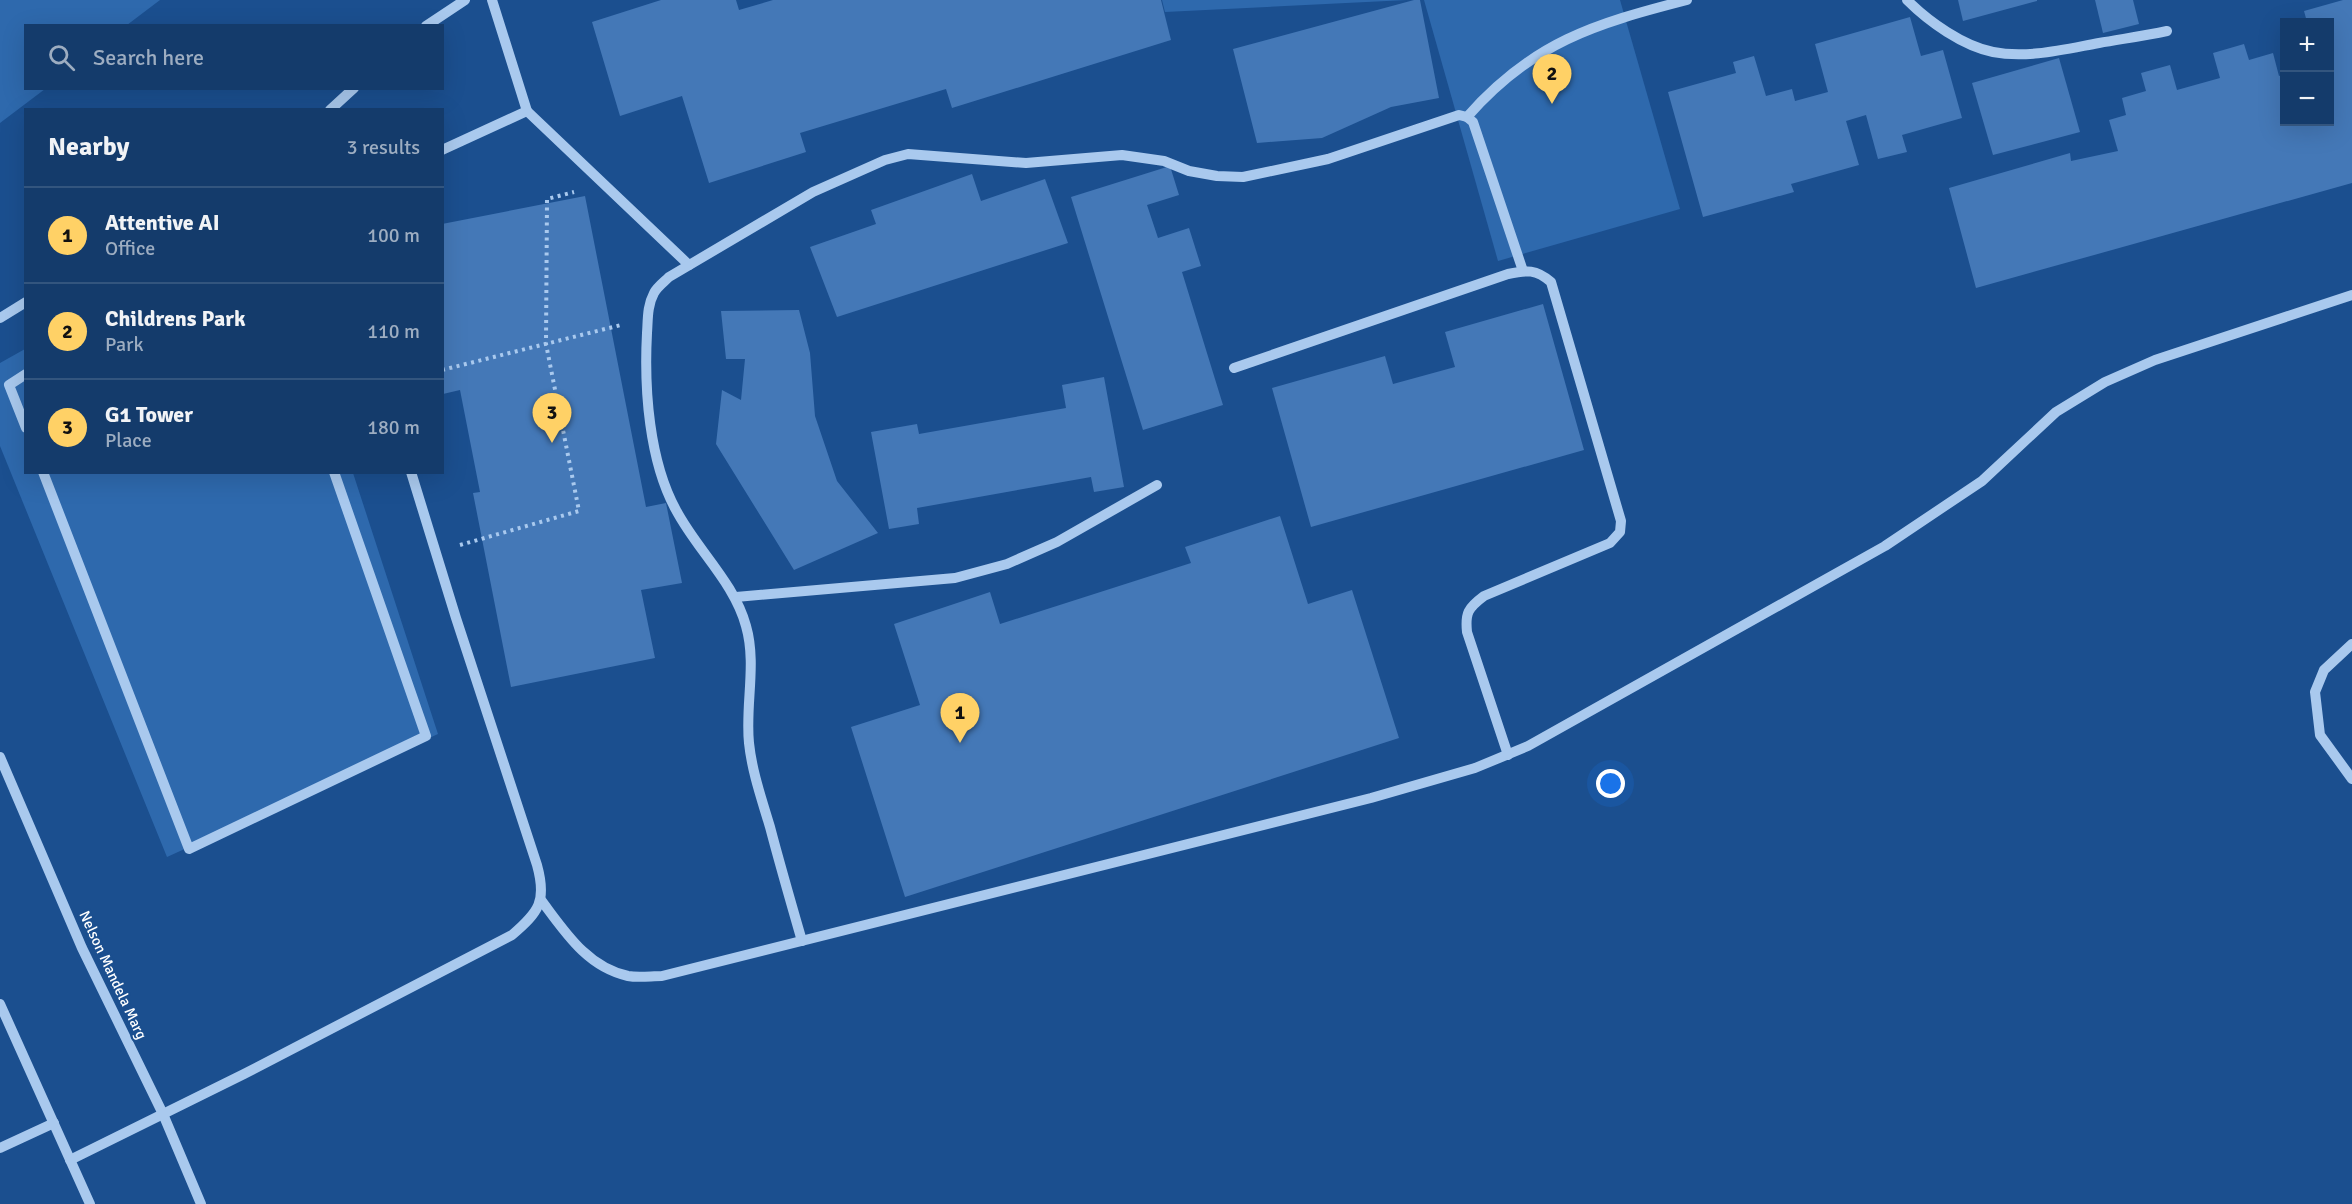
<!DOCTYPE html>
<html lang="en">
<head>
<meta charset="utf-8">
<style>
	body { margin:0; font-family:Signika,sans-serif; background:#1d4271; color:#f1f3f6 }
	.controls { position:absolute; right:18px; top:18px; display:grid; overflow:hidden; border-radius:0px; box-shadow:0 6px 24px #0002 }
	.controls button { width:54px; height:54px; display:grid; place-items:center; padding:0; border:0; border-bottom:2px solid #33557e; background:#143b6b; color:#f1f3f6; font:30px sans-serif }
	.you { position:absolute; left:1611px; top:784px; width:21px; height:21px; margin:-15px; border:4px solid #fff; border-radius:50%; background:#1a73e8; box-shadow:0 0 0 9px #1a73e833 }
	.badge { display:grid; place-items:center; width:39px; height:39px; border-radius:50%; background:#ffd166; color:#111; font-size:20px; font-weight:700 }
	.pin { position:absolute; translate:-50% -50px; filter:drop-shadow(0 2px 3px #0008) }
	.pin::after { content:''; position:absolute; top:32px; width:21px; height:18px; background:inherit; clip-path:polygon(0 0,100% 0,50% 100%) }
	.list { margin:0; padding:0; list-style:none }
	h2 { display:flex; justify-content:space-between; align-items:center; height:78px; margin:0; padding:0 24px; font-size:26px }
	h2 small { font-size:20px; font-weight:400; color:#9dadc1 }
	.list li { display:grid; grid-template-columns:39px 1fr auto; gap:18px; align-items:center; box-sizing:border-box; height:96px; padding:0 24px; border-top:2px solid #33557e }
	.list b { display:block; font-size:22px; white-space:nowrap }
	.list p { margin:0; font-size:20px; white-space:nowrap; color:#9dadc1 }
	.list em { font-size:20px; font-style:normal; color:#9dadc1 }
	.icon { flex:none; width:33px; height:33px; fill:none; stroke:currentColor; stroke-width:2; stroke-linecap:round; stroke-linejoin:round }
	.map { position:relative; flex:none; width:2352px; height:1204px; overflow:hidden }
	.search { position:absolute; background:#143b6b; box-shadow:0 6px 24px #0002; left:24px; top:24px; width:420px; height:66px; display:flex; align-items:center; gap:15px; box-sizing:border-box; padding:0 21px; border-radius:0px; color:#9dadc1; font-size:22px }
	.panel { position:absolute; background:#143b6b; box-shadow:0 6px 24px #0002; left:24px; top:108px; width:420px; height:366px; border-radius:0px }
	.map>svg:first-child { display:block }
	.green { fill:#2e69ad }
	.building { fill:#4478b7 }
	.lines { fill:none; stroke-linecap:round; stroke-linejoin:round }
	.path { stroke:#a9c9ee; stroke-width:4; stroke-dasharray:3 4.5; stroke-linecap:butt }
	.minor { stroke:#a9c9ee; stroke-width:10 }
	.labels { text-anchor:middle; stroke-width:4.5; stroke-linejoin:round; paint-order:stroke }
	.street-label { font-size:15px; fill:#fff; stroke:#1b4f8f }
</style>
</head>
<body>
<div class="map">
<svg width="2352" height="1204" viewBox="0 0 2352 1204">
	<rect width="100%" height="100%" fill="#1b4f8f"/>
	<g class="green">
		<path d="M0,0H160L127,25L26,26V88L45,89L0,123Z"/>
		<path d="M1162,0H1407L1165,12Z"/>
		<path d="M1424,0H1620L1680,209L1498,261Z"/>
		<path d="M25,349L26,472L353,473L438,734L167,857L0,446V363Z"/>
	</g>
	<g class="building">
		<path d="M661,0H736L739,10L773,0H1161L1171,40L952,108L946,89L800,133L806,152L709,183L682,96L620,116L592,22Z"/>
		<path d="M1414,0H1420L1439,98L1391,107L1322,138L1257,143L1233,49Z"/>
		<path d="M1958,0H2037V1L1963,21Z"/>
		<path d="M2095,0H2133L2139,24L2103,33Z"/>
		<path d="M2343,0H2352V183L1976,288L1949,188L2070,153L2071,161L2118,151L2109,120L2126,115L2122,98L2146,91L2141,73L2170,65L2177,90L2220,78L2213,53L2244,44L2249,60L2273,53L2279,76L2284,74V122H2330V22H2307L2304,11Z"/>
		<path d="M1910,17L1921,56L1943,50L1962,118L1902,135L1907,152L1878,159L1866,115L1846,121L1859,165L1791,184L1794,192L1703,217L1668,92L1736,73L1733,62L1754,56L1766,96L1792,89L1795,101L1828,92L1815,44Z"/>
		<path d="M2059,58L2080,132L1993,155L1972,83Z"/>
		<path d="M1170,166L1179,195L1147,205L1158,238L1189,228L1201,266L1182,272L1223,405L1143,430L1071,197Z"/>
		<path d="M972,174L981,201L1045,179L1068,243L837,317L810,247L876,224L871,210Z"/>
		<path d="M585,196L646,507L666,503L682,583L641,590L655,658L511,687L473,493L480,492L460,390L443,394L442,390V224Z"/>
		<path d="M1543,304L1584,450L1311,527L1272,388L1385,356L1393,384L1455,367L1445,332Z"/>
		<path d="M799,310L810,353L815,416L837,481L878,533L794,570L716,444L722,390L741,400L745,359H726L721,311Z"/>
		<path d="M1104,377L1124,487L1094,492L1091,477L917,508L919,524L889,529L871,432L917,424L919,434L1066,408L1062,385Z"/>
		<path d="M1280,516L1308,604L1352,590L1399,738L905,897L851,727L920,705L894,624L990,592L1000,624L1191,563L1185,547Z"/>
	</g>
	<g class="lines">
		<g class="path">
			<path d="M442,370L621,325"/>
			<path d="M460,545L579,511L546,344L547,199L574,192"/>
		</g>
		<g class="minor">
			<path d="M492,0L527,111"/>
			<path d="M1907,0C1929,22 1963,46 1993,52C2027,59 2066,49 2099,43C2121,39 2144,36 2167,31"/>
			<path d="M426,26L465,0"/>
			<path d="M330,110L354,88"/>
			<path d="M1467,117C1533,42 1594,24 1687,0"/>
			<path d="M442,150L527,111L689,265"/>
			<path d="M0,318L26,302"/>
			<path d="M1234,368L1508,274C1527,270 1536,269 1551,282L1621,521L1620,532L1610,543L1484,596C1468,608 1465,613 1467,632L1508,755"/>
			<path d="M26,374L9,385L26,428"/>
			<path d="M43,472L189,849L426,736L334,472"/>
			<path d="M736,597L955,578L1007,564L1057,542L1157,485"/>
			<path d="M2352,644L2324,670L2315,692L2320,735L2352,779"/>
			<path d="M0,757L82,948L163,1114L201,1204"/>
			<path d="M541,900C565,932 587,967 628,976C639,978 651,976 662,976L1371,798L1475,768L1528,746L1885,546L1982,481L2056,412L2105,382L2155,360L2352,295"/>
			<path d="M802,941C791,903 780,865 770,827C762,800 752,772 749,743C745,705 757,664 746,626C734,582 697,550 676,510C649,461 644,389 647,333C648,320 647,306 654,293C657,287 664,282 669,277L813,192L885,160L908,154L1026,163L1122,155L1164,161L1189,171L1217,176L1243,177L1328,159L1459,115L1467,117L1473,122L1523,271"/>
			<path d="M0,1004L90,1204"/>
			<path d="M0,1148L54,1123"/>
			<path d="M70,1160L244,1074L512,935C539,912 547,901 537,865L456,618L411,472"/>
		</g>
	</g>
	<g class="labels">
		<g class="street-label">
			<text transform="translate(113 975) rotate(65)" y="5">Nelson Mandela Marg</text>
		</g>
	</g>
</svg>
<div class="controls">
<button>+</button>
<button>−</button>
</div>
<div class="you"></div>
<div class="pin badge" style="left:960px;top:743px">1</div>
<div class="pin badge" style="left:1552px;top:104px">2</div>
<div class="pin badge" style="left:552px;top:443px">3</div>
<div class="search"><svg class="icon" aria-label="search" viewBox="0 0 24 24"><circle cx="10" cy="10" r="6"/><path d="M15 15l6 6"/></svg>Search here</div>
<section class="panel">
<h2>Nearby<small>3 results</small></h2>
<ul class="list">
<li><span class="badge">1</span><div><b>Attentive AI</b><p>Office</p></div><em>100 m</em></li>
<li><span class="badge">2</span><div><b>Childrens Park</b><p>Park</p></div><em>110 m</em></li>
<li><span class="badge">3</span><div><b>G1 Tower</b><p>Place</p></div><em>180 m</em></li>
</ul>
</section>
</div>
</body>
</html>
